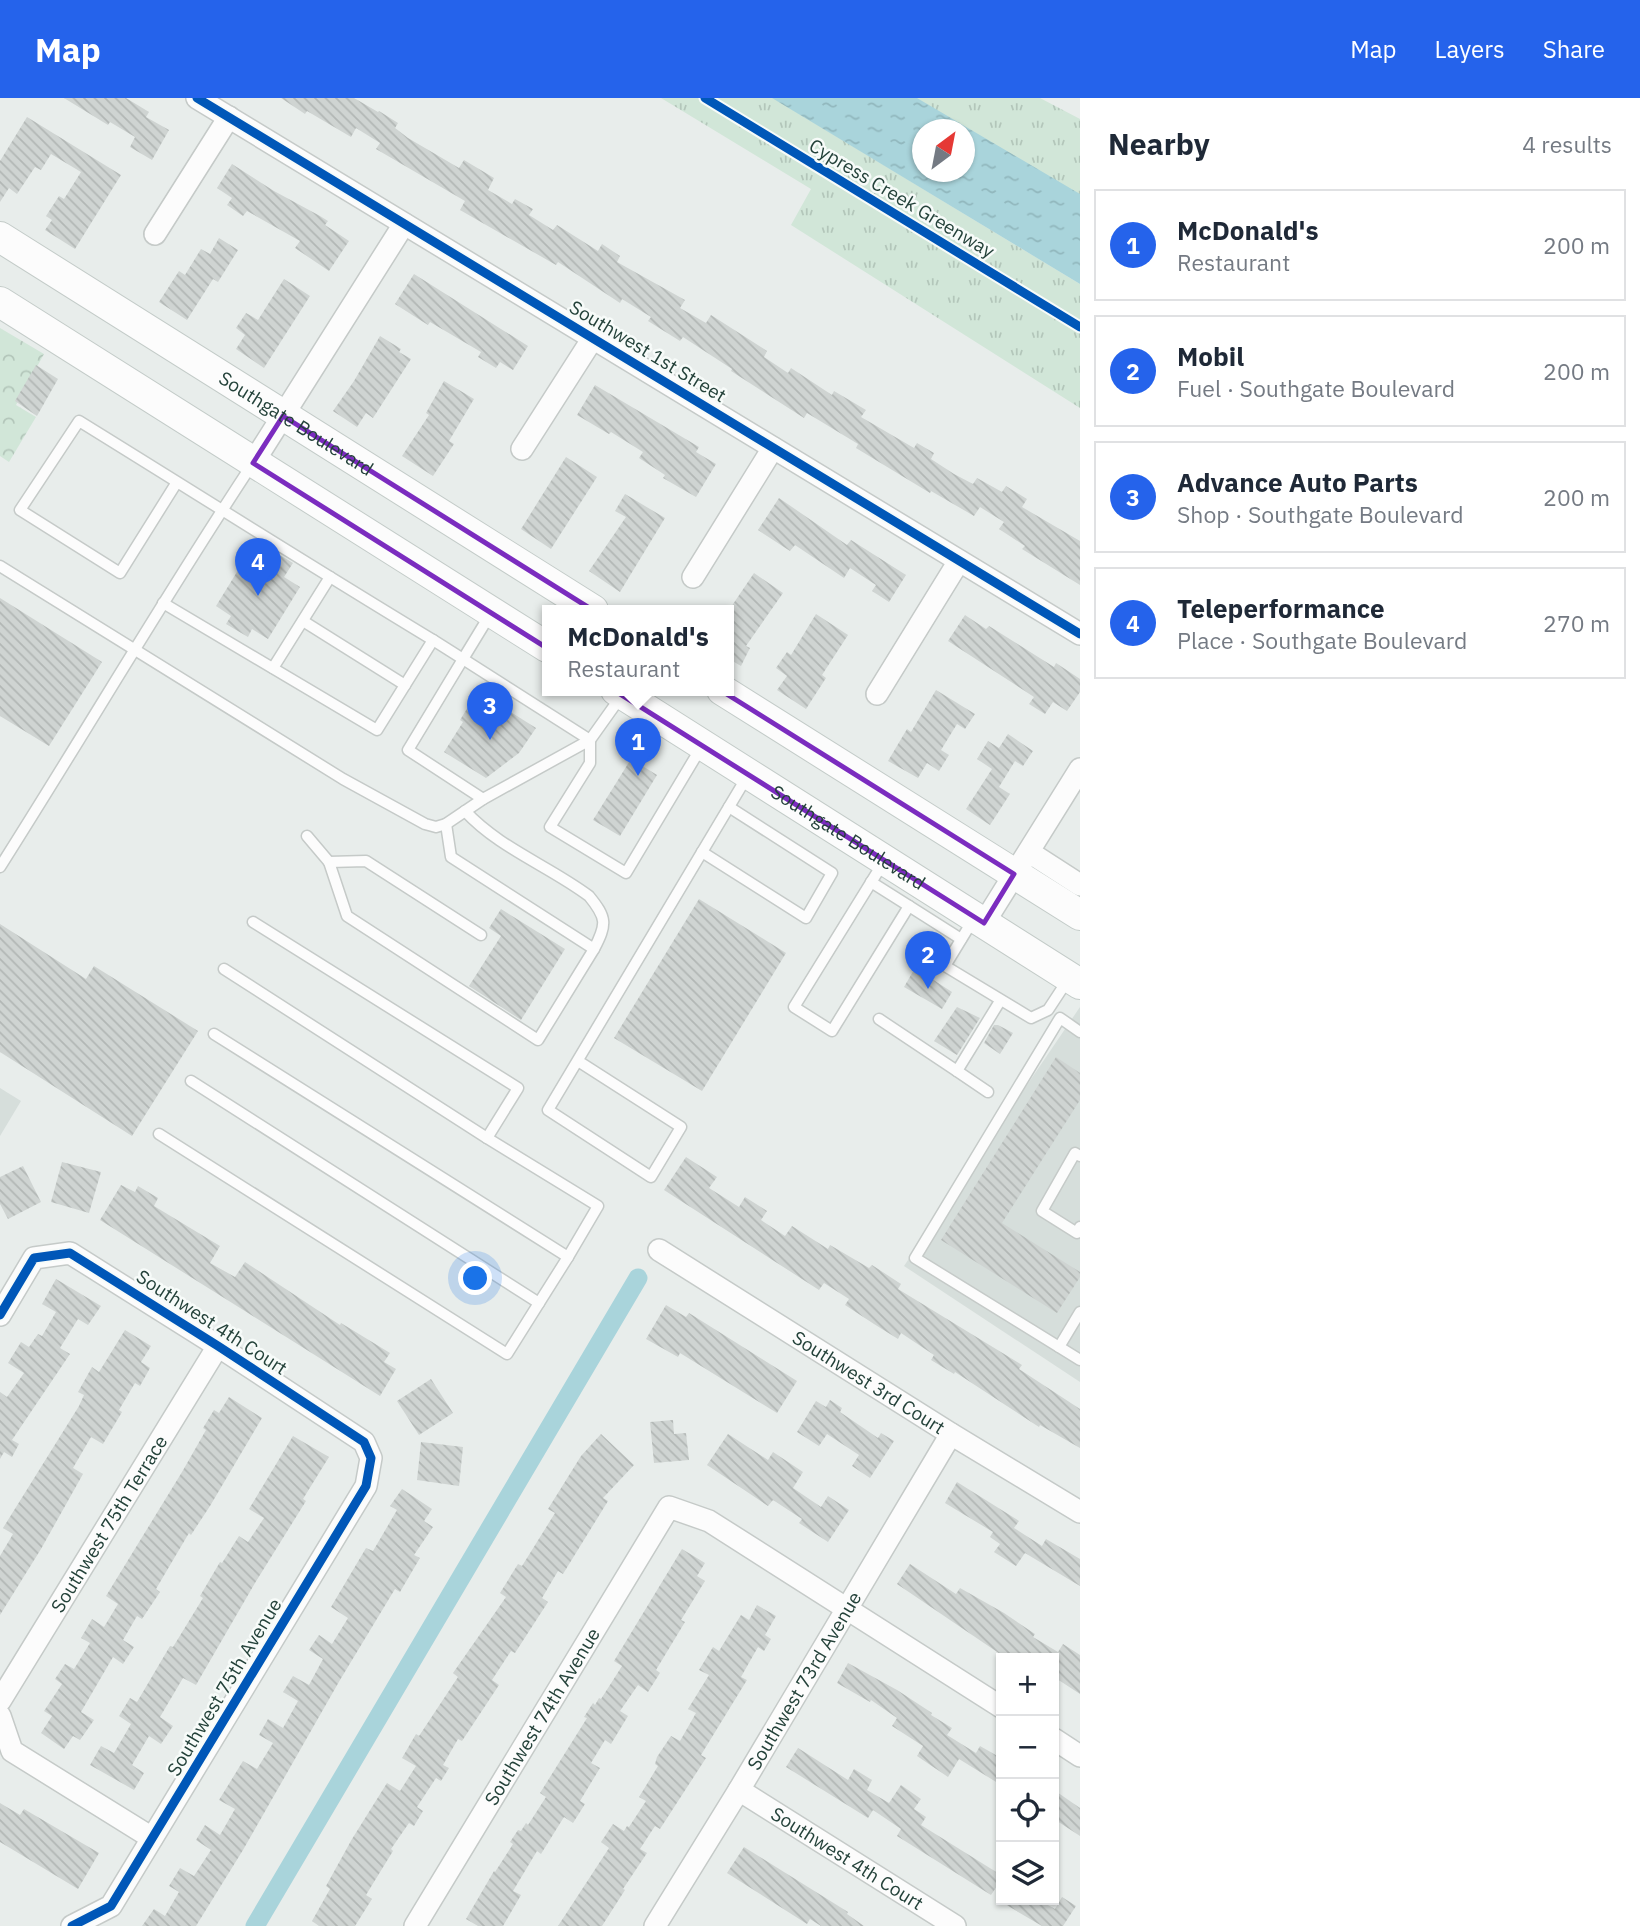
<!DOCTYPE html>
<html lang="en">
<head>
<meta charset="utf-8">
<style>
	body { margin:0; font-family:"IBM Plex Sans",sans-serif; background:#f6f6f7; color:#1f2937 }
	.controls { position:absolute; right:21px; bottom:21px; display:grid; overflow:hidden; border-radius:0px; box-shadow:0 2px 5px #0004 }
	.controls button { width:63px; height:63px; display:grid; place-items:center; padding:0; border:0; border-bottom:2px solid #e0e1e3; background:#fff; color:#1f2937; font:35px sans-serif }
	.compass { position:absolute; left:912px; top:21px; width:63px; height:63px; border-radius:50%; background:#fff; box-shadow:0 2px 5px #0004; rotate:32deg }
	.you { position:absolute; left:476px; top:1181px; width:24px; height:24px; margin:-18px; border:5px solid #fff; border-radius:50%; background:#1a73e8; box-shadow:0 0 0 10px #1a73e833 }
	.badge { display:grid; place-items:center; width:46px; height:46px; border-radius:50%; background:#2563eb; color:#fff; font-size:23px; font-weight:700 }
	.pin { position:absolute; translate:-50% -58px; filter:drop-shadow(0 2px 4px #0008) }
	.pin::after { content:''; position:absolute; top:37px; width:24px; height:21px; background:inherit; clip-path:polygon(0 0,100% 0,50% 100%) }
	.popup { position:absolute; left:542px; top:507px; width:192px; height:91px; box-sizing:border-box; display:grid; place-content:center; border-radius:0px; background:#fff; filter:drop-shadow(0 2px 5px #0005); font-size:23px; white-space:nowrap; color:#747a83 }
	.popup b { font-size:26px; color:#1f2937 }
	.popup::after { content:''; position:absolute; left:50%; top:100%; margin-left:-14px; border:14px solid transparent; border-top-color:#fff }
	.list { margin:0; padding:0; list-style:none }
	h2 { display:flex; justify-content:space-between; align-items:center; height:91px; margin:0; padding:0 28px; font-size:30px }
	h2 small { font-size:23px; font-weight:400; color:#747a83 }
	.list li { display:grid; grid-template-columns:46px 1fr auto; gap:21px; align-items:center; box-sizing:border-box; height:112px; margin:0 14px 14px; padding:0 14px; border:2px solid #e0e1e3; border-radius:0px }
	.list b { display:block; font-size:26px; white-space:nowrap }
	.list p { margin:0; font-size:23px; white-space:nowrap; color:#747a83 }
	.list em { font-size:23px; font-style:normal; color:#747a83 }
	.icon { flex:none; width:38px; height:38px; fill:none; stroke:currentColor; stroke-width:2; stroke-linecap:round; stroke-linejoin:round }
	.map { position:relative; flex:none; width:1080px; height:1828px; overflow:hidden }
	header { display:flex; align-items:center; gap:42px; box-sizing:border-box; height:98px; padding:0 35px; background:#2563eb; color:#fff }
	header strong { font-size:33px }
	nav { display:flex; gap:38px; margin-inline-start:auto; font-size:24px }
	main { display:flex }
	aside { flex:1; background:#fff }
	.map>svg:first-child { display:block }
	.built { fill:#d6dedb }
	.grass { fill:url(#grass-tufts) }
	.forest { fill:url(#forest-crowns) }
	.water { fill:url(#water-ripples); fill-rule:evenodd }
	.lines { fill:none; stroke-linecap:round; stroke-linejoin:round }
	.canal { stroke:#a9d4db; stroke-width:19 }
	.building { fill:url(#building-back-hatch) }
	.lane-casing { stroke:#c5cac8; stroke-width:13 }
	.street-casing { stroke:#c5cac8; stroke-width:24 }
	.secondary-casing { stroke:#c3cbc8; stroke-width:32 }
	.lane { stroke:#fcfcfc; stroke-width:10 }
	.street { stroke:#fcfcfc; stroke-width:21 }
	.secondary { stroke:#fcfcfc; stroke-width:30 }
	.cycleway-casing { stroke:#f7fbf9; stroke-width:13 }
	.cycleway { stroke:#0057b8; stroke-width:9 }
	.marked { fill:none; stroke:#7b2cbf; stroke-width:5; stroke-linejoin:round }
	.labels { text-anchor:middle; stroke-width:5; stroke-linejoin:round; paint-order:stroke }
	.street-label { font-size:19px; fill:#24423a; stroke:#f7fbf9 }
</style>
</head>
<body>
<header>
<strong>Map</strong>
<nav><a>Map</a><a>Layers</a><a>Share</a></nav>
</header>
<main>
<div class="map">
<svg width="1080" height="1828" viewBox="0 0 1080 1828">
	<defs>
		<pattern id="grass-tufts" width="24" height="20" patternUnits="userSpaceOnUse" patternTransform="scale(1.75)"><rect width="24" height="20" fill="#d1e6d8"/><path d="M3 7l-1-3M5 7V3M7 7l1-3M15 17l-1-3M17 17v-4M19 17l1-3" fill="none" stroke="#b3c6ba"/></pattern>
		<pattern id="forest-crowns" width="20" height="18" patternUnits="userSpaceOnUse" patternTransform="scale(1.75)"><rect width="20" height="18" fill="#d1e6d8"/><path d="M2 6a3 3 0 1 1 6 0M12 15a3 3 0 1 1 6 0" fill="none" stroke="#b3c6ba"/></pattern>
		<pattern id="water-ripples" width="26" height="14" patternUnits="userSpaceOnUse" patternTransform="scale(1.75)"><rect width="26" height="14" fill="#a9d4db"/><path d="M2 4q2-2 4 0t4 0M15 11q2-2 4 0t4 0" fill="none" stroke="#91b7bd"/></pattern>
		<pattern id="building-back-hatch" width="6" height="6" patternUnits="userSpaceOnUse" patternTransform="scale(1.75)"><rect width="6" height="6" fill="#cfd4d2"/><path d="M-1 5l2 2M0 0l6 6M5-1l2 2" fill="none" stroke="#b2b7b5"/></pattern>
	</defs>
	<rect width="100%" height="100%" fill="#e8edeb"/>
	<g class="built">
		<path d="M1080,909V1284L904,1168Z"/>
		<path d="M0,990L21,1003L0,1038Z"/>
	</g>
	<g class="grass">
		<path d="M661,0H773L1080,186V310L791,127L811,91Z"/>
		<path d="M916,0H1040L1080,21V99Z"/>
	</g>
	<path class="forest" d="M0,230L44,256L16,307L36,319L9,364L0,358Z"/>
	<path class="water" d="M772,0H917L1080,96V186ZM922,32H964V74H922Z"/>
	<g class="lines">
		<path class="canal" d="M255,1828L638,1180"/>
	</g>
	<g class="building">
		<path d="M64,0H126L149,14L146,19L169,32L152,62L130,49L135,39L110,24L108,27Z"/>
		<path d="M281,0H354L378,14L379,13L398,25L395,30L408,40L459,70L464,62L494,80L488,92L512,106L515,101L533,111L529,117L553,132L557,127L598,153L602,146L620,158L617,164L685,202L680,210L706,225L711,217L767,253L764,259L788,275L791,270L832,297L834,293L866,312L861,319L914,350L917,345L934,355L931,361L954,376L973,386L977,380L1002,394L1006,388L1027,401L1022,409L1080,443V487L1022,451L1025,448L999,431L1004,424L980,409L974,418L931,393L930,395L856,350L858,346L807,315L804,320L731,273L732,271L683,239L680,243L648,223L651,219L622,201L620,205L558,164L556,167L460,112L465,103L376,51L380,45L356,30L351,39L307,13L305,16Z"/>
		<path d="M27,19L121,77L75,151L45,132L52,122L46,118L59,98L64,101L81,74L51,56L41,72L35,69L17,96L9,90L0,104V63Z"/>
		<path d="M232,66L274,93L320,118L328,123L325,127L349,143L329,173L295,150L300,143L247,113L243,118L227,107L232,100L217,90Z"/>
		<path d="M219,140L238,152L218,184L213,181L187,222L159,204L179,173L185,177L201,151L210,156Z"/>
		<path d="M414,176L528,248L513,272L500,264L496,270L478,259L481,254L430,224L428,227L395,206Z"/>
		<path d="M284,181L310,198L264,270L236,251L245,237L236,230L246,215L258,222Z"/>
		<path d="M380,238L401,251L399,254L411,261L373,320L366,315L357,329L333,313L354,283Z"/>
		<path d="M36,267L58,281L37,318L15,303Z"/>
		<path d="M444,283L474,301L449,343L454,346L433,378L402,358L429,317L426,315Z"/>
		<path d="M595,287L699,349L696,354L716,366L696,399L663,380L665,377L639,360L643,354L611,334L609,336L577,317Z"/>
		<path d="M566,359L597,379L551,451L521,431Z"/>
		<path d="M625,396L665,420L620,494L589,473L626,419L615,413Z"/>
		<path d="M779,400L847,447L851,442L906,477L889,504L872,493L876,487L850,470L844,480L795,447L790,453L758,432Z"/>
		<path d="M273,453L293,465L284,479L300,489L268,541L252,531L248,539L226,526L231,518L216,508L248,456L265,467Z"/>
		<path d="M754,475L783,495L746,548L750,550L741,568L729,561V512Z"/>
		<path d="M0,500L102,564L49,648L0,618Z"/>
		<path d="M816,516L848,537L822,577L826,580L806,611L777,592L787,578L776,570L787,554L791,557Z"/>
		<path d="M965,517L986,531L989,528L1054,569L1056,565L1080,581V594L1067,613L1053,604L1045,616L1029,606L1034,599L948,543Z"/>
		<path d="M936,592L975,616L965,631L957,626L941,652L949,657L939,673L927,665L918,680L888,663L907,631L911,634Z"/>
		<path d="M478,593L536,630L519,655L486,680L444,654L463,624L460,622Z"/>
		<path d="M1008,636L1033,653L1023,668L1015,663L999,689L1010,696L990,727L966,711L992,671L977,661L988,643L999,650Z"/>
		<path d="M631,661L657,677L620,738L593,722Z"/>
		<path d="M699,801L786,855L702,993L614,940Z"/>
		<path d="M501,811L565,851L521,922L469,888L501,838L489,830Z"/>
		<path d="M0,826L86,881L94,868L198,933L132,1038L0,954Z"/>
		<path d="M915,870L952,894L942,911L904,889Z"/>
		<path d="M957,909L980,920L957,957L934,943Z"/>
		<path d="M994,927H998L1013,935L1000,956L984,945Z"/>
		<path d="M1056,959L1080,975V1002L1002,1125L1080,1174V1179L1057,1215L941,1142Z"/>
		<path d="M686,1059L717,1079L709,1090L739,1109L745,1099L767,1113L761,1122L785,1138L792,1128L828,1151L830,1147L869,1170L872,1167L901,1186L898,1191L1022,1267L1019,1271L1080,1311V1350L1040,1327L1039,1329L955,1274L954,1276L931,1262L934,1257L901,1235L898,1241L874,1226L845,1207L849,1201L824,1185L819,1192L664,1092Z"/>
		<path d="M62,1064L101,1074L89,1115L51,1104Z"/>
		<path d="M23,1068L41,1104L8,1121L0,1106V1079Z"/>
		<path d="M121,1087L135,1094L138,1088L158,1100L154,1108L220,1148L210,1165L235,1179L245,1164L340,1227L341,1225L390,1255L384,1264L396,1271L380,1298L100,1122Z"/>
		<path d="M56,1181L101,1208L88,1227L78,1221L60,1250L70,1256L12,1342L19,1346L12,1359L4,1354L0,1361V1294L7,1299L24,1275L8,1265L21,1244L29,1249L38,1236L42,1238L56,1214L42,1206Z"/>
		<path d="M666,1207L686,1219L689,1215L797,1283L777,1315L680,1255L678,1259L646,1241Z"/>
		<path d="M125,1232L151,1248L141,1264L150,1270L140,1288L135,1285L119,1312L122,1314L103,1346L91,1339L73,1370L83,1376L41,1451L0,1517V1458L13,1436L3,1430L79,1308L84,1297L78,1294L92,1269L99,1274Z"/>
		<path d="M431,1281L453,1315L419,1337L397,1303Z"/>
		<path d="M229,1299L262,1320L210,1408L191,1437L189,1435L156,1491L160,1494L142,1521L137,1518L123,1542L134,1549L123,1566L113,1559L81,1614L94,1622L80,1642L73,1638L64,1651L41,1635L52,1618L44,1613L62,1586L55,1581L65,1566L74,1571L90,1545L81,1540L92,1521L104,1529L118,1506L106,1498L182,1374L206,1332L203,1330L214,1312L219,1315Z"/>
		<path d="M830,1302L842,1310L840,1314L878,1340L881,1335L894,1343L870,1380L852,1368L859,1357L827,1336L819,1348L797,1334L816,1303L826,1309Z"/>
		<path d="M673,1322L674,1336L686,1335L689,1362L654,1365L650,1324Z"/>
		<path d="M601,1336L634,1367L603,1400L608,1403L563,1476L558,1473L542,1500L548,1504L515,1555L511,1553L492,1582L499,1587L462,1643L458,1641L443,1667L449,1670L441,1683L436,1680L417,1709L423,1713L414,1728L409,1725L391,1751L393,1753L366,1797L372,1801L355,1828H319L312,1823L330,1791L326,1788L352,1741L387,1685L400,1693L416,1668L402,1660L416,1636L419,1638L458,1579L453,1575L506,1499L500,1495L518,1466L522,1468L555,1415L548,1411L581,1358Z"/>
		<path d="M728,1336L768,1362L773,1354L803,1374L793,1390L821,1409L828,1398L849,1412L828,1444L799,1425L802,1421L773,1402L768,1408L707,1367Z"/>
		<path d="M293,1338L329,1359L303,1401L306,1403L255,1485L196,1587L183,1580L160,1619L173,1628L161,1646L149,1638L132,1667L144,1675L134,1692L90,1667L101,1648L114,1655L131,1626L119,1618L130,1600L137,1604L170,1548L173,1549L203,1500L200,1498L220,1464L222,1465L239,1438L248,1444L264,1420L249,1411Z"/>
		<path d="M421,1344L463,1349L459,1388L417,1382Z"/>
		<path d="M957,1384L1019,1423L1014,1430L1042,1448L1046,1441L1080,1461V1488L1025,1455L1016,1468L994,1454L1000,1446L990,1439L993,1434L945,1405Z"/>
		<path d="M402,1391L432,1411L424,1423L433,1429L414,1457L420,1460L400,1494L395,1491L340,1582L243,1752L196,1828H142L154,1811L165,1818L179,1794L169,1788L180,1770L194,1778L211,1752L196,1742L205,1727L220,1737L235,1711L219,1702L243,1663L257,1671L273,1645L259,1637L268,1621L283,1630L298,1603L283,1594L293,1578L309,1587L323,1561L309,1552L319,1537L332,1546L348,1520L331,1509L366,1450L373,1453L397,1412L390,1408Z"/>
		<path d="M682,1451L705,1465L697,1478L705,1483L681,1522L685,1524L656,1572L660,1575L648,1594L638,1587L620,1613L628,1618L611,1646L605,1642L591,1665L600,1670L580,1703L585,1706L573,1725L564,1719L541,1756L537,1753L513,1793L521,1797L503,1828H478L466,1821L494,1773L495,1774L513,1746L510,1744L518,1732L521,1733L526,1725L528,1727L546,1699L540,1695L587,1620L584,1619L593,1605L595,1607L599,1600L601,1601L622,1568L614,1563Z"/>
		<path d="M910,1466L956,1496L960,1490L1004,1515L1035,1536L1033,1539L1058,1554L1063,1546L1080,1557V1596L1054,1579V1560H1006L897,1486Z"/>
		<path d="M757,1507L776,1518L765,1537L771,1541L764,1553L758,1549L741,1579L747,1582L701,1657L706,1660L660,1731L655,1728L640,1751L647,1755L623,1791L625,1792L602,1828H558L609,1750L601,1744L613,1726L624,1733L627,1728L629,1729L646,1703L639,1699L658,1668L655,1666L657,1659L671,1638L680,1643L696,1615L688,1611L709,1577L699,1572L713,1549L719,1553L741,1517L749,1522Z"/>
		<path d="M848,1565L897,1592L932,1615L931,1617L952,1630L947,1637L976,1655L980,1648L1001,1660V1687L959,1661L948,1679L917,1658L923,1648L892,1628L897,1620L871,1602L870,1604L837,1585Z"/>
		<path d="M798,1650L848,1682L854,1671L872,1682L867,1692L889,1705L901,1687L921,1701L914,1711L926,1719L921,1727L1001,1777V1782L991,1797L897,1738L901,1731L873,1712L868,1720L786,1669Z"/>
		<path d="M1054,1692L1080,1710V1738L1054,1721Z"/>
		<path d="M0,1705L20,1717L24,1711L99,1755L78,1791L0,1744Z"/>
		<path d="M744,1749L848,1814L847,1816L864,1828H821L810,1821L807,1826L727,1775Z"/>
		<path d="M1062,1799L1076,1808L1063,1828H1042L998,1802H1039L1055,1811Z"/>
	</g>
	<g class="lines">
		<g class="lane-casing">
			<g id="lane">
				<path d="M0,468L343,681L425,726L436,729L446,726L483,701L590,642L622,597"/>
				<path d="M163,505L377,632L433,542C314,470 197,396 79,323L20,412L120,475L177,384"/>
				<path d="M491,515L463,561L590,642V665L550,729L626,775L702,648"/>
				<path d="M303,523L405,587"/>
				<path d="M433,542L463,561L408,652L483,701"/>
				<path d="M273,570L330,479"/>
				<path d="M465,713C499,750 549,768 589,798C607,820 607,826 594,851"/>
				<path d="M307,738L329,764L347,818L538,942L594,851L451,759L446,726"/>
				<path d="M702,754L806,820L832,775L729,709"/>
				<path d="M329,764L366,763L481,837"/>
				<path d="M883,765L794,909L832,933L909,808L961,841"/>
				<path d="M0,769C85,635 165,498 253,365"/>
				<path d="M871,784L909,808"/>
				<path d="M973,822L945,868L1031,920L1048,912L1069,880"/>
				<path d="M224,871L487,1040"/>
				<path d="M879,921L957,973L1000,903"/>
				<path d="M1080,934L1060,920L915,1160L1080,1262"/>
				<path d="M214,936L568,1159L598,1108L487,1040L518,990L253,824"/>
				<path d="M578,963L681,1029L651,1079L548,1012L748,677"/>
				<path d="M957,973L988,994"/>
				<path d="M191,983L539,1205L568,1159"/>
				<path d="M159,1036L507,1256L539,1205"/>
				<path d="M1080,1058L1075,1055L1042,1113L1077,1135L1080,1129"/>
				<path d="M1059,1249L1080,1214"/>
			</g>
		</g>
		<g class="street-casing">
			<g id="street">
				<path d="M197,0L1080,536"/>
				<path d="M155,136L229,19"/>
				<path d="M522,351L593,240"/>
				<path d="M253,365L404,126"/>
				<path d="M693,479L773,350"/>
				<path d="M877,596L959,463"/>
				<path d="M1029,754L1080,787"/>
				<path d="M984,825L1080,671"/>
				<path id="s1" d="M659,1152L951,1336L1080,1414"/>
				<path d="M0,1217L34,1160L70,1155L218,1248L364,1344L371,1360L366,1388L111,1808L72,1828"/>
				<path id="s2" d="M0,1603L218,1248"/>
				<path d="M0,1618L12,1653L152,1740"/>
				<path d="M1054,1641L1080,1658"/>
				<path id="s3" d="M739,1692L955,1828"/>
				<path id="s4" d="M415,1828L669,1409L709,1423L1001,1609"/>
				<path id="s5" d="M655,1828L739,1692L951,1336"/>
			</g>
		</g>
		<g class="secondary-casing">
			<g id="secondary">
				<path id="s6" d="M0,139L593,512"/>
				<path d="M0,204L547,549"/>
				<path id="s7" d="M616,592L1080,886"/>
				<path d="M722,592L1080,817"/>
			</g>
		</g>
		<use href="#lane" class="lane"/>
		<use href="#street" class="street"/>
		<use href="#secondary" class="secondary"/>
		<g class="cycleway-casing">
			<g id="cycleway">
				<path d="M197,0L1080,536"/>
				<path d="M705,0L1080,229"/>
				<path d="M0,1217L34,1160L70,1155L218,1248L364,1344L371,1360L366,1388L111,1808L72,1828"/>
			</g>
		</g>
		<use href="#cycleway" class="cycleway"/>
	</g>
	<path class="marked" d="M283,318L1014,776L984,825L253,365Z"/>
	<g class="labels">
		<g class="street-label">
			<text transform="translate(902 100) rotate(31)" y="7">Cypress Creek Greenway</text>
			<text transform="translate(648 253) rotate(31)" y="7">Southwest 1st Street</text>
			<text dy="7" stroke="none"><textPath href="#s6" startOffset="350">Southgate Boulevard</textPath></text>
			<text dy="7" stroke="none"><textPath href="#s7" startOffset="275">Southgate Boulevard</textPath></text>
			<text transform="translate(212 1224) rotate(33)" y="7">Southwest 4th Court</text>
			<text dy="7" stroke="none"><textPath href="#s1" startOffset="248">Southwest 3rd Court</textPath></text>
			<text dy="7" stroke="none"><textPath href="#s2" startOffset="208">Southwest 75th Terrace</textPath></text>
			<text dy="7" stroke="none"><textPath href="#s5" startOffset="287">Southwest 73rd Avenue</textPath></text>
			<text transform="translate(224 1589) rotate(-59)" y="7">Southwest 75th Avenue</text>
			<text dy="7" stroke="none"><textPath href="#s4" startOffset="245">Southwest 74th Avenue</textPath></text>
			<text dy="7" stroke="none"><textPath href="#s3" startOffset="128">Southwest 4th Court</textPath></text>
		</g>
	</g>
</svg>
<div class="controls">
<button>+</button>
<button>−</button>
<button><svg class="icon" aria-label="locate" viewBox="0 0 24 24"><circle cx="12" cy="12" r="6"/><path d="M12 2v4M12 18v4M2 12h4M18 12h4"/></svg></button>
<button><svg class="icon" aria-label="layers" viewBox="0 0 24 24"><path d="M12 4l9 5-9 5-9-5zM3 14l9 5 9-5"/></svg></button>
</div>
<svg class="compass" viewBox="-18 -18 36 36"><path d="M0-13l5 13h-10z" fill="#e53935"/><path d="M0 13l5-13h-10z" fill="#747a83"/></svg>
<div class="you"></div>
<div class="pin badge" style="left:638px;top:678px">1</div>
<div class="popup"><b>McDonald's</b>Restaurant</div>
<div class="pin badge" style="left:928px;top:891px">2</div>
<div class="pin badge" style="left:490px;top:642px">3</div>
<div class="pin badge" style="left:258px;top:498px">4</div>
</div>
<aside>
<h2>Nearby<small>4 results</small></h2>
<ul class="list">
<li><span class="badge">1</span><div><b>McDonald's</b><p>Restaurant</p></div><em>200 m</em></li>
<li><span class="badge">2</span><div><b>Mobil</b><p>Fuel · Southgate Boulevard</p></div><em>200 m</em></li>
<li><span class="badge">3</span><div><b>Advance Auto Parts</b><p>Shop · Southgate Boulevard</p></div><em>200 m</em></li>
<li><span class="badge">4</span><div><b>Teleperformance</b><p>Place · Southgate Boulevard</p></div><em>270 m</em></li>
</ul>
</aside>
</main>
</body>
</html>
